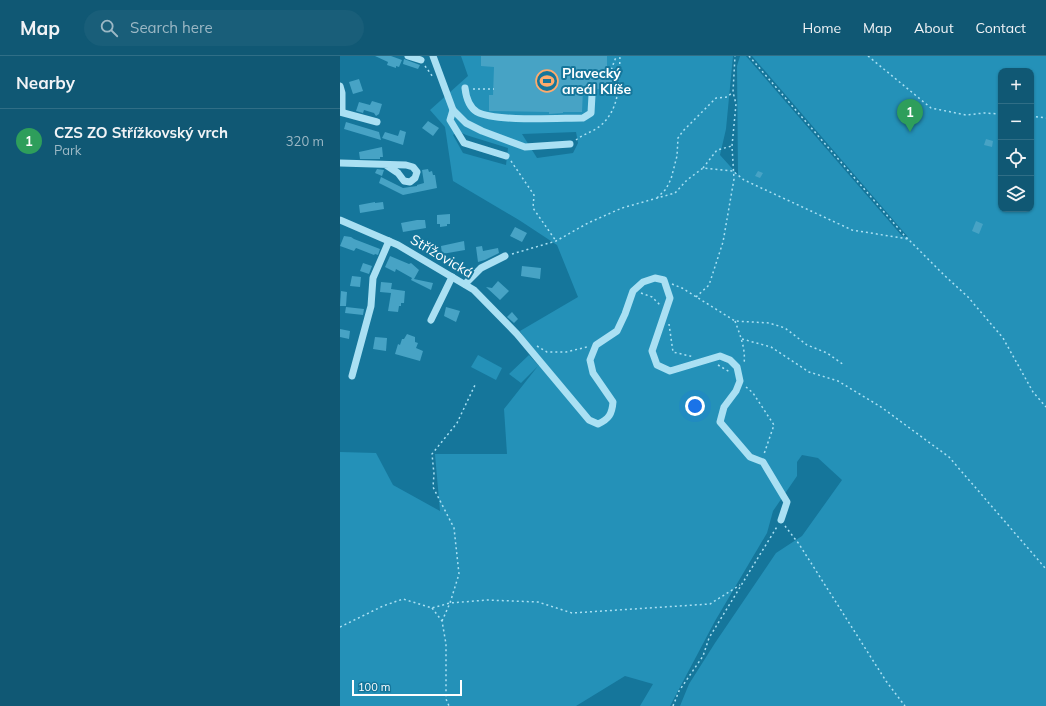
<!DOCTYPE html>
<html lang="en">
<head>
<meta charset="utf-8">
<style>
	body { margin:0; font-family:Mulish,sans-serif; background:#195e79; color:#f1f3f6 }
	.controls { position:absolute; right:12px; top:12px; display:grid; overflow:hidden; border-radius:8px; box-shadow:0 1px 3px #0004 }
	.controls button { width:36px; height:36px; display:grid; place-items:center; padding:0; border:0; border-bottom:1px solid #306e86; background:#105874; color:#f1f3f6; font:20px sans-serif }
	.scale { position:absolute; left:12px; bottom:10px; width:110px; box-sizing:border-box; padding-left:4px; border:2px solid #fff; border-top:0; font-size:11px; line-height:14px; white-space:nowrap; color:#fff; -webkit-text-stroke:3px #15769b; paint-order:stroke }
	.you { position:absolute; left:355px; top:350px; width:14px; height:14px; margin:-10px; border:3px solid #fff; border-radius:50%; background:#1a73e8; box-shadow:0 0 0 6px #1a73e833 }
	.badge { display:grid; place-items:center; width:26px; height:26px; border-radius:50%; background:#e69b98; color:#fff; font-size:13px; font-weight:700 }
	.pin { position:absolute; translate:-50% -33px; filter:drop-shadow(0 1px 2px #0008) }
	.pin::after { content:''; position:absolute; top:21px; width:14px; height:12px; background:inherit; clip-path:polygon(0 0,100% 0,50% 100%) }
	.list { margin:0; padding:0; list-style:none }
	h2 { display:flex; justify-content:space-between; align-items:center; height:52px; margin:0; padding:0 16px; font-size:17px }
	h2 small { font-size:13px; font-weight:400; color:#9cb8c5 }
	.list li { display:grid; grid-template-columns:26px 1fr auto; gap:12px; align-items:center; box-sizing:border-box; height:64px; padding:0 16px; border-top:1px solid #306e86 }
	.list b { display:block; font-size:15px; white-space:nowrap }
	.list p { margin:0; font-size:13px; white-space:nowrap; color:#9cb8c5 }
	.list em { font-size:13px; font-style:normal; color:#9cb8c5 }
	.icon { flex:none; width:22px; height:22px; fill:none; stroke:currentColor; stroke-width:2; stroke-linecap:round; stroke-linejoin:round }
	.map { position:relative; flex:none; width:706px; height:650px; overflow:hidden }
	header { display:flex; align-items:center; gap:24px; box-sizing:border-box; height:56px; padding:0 20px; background:#105874; border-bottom:1px solid #306e86 }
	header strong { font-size:19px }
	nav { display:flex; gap:22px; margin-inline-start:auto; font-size:14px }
	.search { width:280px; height:36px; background:#195e79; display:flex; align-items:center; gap:10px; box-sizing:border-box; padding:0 14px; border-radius:22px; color:#9cb8c5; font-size:15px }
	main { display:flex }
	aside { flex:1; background:#105874 }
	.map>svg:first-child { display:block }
	.green { fill:#2491b8; fill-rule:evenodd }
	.building { fill:#47a3c5 }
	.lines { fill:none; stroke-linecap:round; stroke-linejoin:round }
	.path { stroke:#aae0f3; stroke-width:1.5; stroke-dasharray:2 3; stroke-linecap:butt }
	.minor { stroke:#aae0f3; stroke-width:7 }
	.labels { text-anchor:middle; stroke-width:4; stroke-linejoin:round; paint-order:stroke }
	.poi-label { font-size:14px; font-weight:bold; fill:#fff; stroke:#15769b; text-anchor:start }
	.street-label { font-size:14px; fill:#fff; stroke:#15769b }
</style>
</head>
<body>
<header>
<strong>Map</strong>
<div class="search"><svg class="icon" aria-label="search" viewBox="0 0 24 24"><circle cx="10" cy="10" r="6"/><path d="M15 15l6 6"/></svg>Search here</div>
<nav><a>Home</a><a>Map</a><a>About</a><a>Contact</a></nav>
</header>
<main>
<aside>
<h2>Nearby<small></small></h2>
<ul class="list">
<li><span class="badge" style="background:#2e9e5b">1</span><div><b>CZS ZO Střížkovský vrch</b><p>Park</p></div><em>320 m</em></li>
</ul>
</aside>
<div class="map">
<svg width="706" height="650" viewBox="0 0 706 650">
	<rect width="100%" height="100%" fill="#15769b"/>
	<g class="green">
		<path d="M121,0H393L386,73L380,99L398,119L397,10L400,0H406L562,180L568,181L412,0H706V650H340L349,628L375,587L436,497L462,480L502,424L478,402L462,399L457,406V420L433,455L427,477L375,565L330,650H300L313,628L285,620L236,650H0V396L36,397L53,429L100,455L95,398H167L164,353L198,310L181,327L169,318L189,299L199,310L200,308L180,275L238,241L217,189L179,164L113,125L105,71L90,54L128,20ZM661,15H691V153H661ZM118,75L126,79L168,92L166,109L123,97L113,79ZM236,76L238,87L233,97L197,102L182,78Z"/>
		<path d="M138,299L162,312L156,324L131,311Z"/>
	</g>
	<g class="building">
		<path d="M35,0H51L62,4L59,11L56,10V12L47,9L48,6Z"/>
		<path d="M141,0H267V21H274L273,37L262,36V33H243L242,56H223V57L209,58V56L149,55V39H153L154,11L141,10Z"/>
		<path d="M64,3L80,9L78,13L63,8Z"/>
		<path d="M19,23L23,35L13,38L9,26Z"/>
		<path d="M32,45L42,48L39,58L36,60L34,57L24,54L23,57L16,55L19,46L30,49Z"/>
		<path d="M88,65L99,72L93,80L82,72Z"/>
		<path d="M6,66L39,76L41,84L4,73Z"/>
		<path d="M60,74L66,76L63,89L42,82L45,76L58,80Z"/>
		<path d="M646,83L653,85L652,91L644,89Z"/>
		<path d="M42,91L43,101H40V103H20L19,96Z"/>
		<path d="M37,113L44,114L42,120L35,117Z"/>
		<path d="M88,113L89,116L92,115L93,119H95L97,132L63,139L39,127L41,121L63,132L77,130V129L84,127L82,114Z"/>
		<path d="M418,115L423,117L420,122L415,120Z"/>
		<path d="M35,146V147L43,146L44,153L20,157L19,149Z"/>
		<path d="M110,158V168H107V170L100,171V168H97V159Z"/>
		<path d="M77,164H85L86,172L63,176L61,167Z"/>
		<path d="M636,165L643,168L639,178L632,175Z"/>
		<path d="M175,171L187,177L182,186L170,180Z"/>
		<path d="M4,180L11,181L14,183L40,193L38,199L35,198L34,199L16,192L14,195L0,190Z"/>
		<path d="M124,185L125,194L102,198L101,190Z"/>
		<path d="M142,190L143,195L158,192L159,197L145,204L138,206L136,191Z"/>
		<path d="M50,200L69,208L71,207L79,214L74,223L93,227L91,234L71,224L72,222L56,213L55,216L45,211Z"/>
		<path d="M23,207L32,210L29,218L20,215Z"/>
		<path d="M182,210L201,212L200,223L181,220Z"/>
		<path d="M12,220L21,221L20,231L10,230Z"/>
		<path d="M158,225L169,235L160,244L146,231L152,232Z"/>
		<path d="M41,226L52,227L51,233L65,235L64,247H61V250H59L58,256L48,255L51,237L40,236Z"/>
		<path d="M1,235L7,236L6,250H0Z"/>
		<path d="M6,251L24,253L23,259L5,257Z"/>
		<path d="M106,251L120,255L116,266L104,260Z"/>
		<path d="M172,256L178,263L174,267L167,261Z"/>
		<path d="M0,273L10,275L9,283L0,281Z"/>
		<path d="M67,278L75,281V286L78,287L76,292L83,295L80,305L55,298L58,288L60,289L62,283H64Z"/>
		<path d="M35,281L47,282L46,295L33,293Z"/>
	</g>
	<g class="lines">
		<g class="path">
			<path d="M409,0L564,179L604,219L628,241L663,282L693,336L706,351"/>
			<path d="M528,0L591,52L626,59L644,57L661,58"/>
			<path d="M85,10L93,21"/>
			<path d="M269,18C273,12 273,6 277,0"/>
			<path d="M133,33H154"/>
			<path d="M691,60L706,62"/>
			<path d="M236,84C243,78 253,76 260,70C281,53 279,24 280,0"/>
			<path d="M171,105L194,139L193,152L216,185"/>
			<path d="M363,112L377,94L392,90"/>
			<path d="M317,142L326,133L331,123L337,100L338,82L343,75L376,42L387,41L393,36"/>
			<path d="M172,198L216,185L248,167L282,152L335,137L347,124L363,112L393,115L404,124L512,174L568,183"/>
			<path d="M332,228L342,232L395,265L429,267L445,272L467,289L487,297L504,309"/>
			<path d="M301,237L312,241L321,250"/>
			<path d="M356,241L369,229L383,186L394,123L392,90L396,48L393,36L395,0"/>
			<path d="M395,265C400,279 406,293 404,308"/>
			<path d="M329,268L333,296L354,301"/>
			<path d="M402,283L431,291L469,316L498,325L541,351L609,401L706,513"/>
			<path d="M197,290L207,296H226L247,291"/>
			<path d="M378,309L390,316"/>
			<path d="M406,331L413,337L434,369L424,398"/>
			<path d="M445,470L459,488L546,625L565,650"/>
			<path d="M92,552L102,565L106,588V643L109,650"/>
			<path d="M102,565L110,547L119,518L114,472L93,431L94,418L92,398L117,367L135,329"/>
			<path d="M0,571L43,550L63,543L92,552L110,547L147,544L198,546L232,557L370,548L400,529"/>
			<path d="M333,650L339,635L363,600L369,582L438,469"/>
		</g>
		<g class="minor">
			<path d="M68,0L81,4"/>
			<path d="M93,0L113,54L126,67L142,75L185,91L230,88"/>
			<path d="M0,30L2,37V56"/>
			<path d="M125,32C126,41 129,51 137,56C155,66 219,62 243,62L251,57L252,39"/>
			<path d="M113,54L110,64L124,87L166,100"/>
			<path d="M0,56L37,66"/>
			<path d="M0,107L66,109L73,111L77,116L75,122L70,126L64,125L58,117L46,109"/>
			<path d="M0,164L58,189L134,234L177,278L249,364L258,368C269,363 272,358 273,346L253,317L250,304L256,289L277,275L285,258L293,235L303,226L315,222L324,224L330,242L312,295L317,309L330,315L380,300L390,304L397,311L400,325L396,335L384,351L380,366L410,401L423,406L447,446L441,464"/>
			<path d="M125,228L141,212L165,200"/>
			<path d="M91,264L112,221"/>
			<path d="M12,320L31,250L33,222L49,185"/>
		</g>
	</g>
	<defs>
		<g id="stadium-ring" transform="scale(1.15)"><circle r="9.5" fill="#15769b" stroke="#ffab6c" stroke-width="1.5"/><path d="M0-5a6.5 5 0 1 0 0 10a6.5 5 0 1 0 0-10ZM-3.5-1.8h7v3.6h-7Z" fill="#ffab6c"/></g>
	</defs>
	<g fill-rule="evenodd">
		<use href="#stadium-ring" x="207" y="25"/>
	</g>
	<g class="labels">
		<g class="poi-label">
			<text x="222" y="22">Plavecký<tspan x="222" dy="16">areál Klíše</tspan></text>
		</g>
		<g class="street-label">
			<text transform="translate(102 200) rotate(31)" y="5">Střížovická</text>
		</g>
	</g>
</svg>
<div class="controls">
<button>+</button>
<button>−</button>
<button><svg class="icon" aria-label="locate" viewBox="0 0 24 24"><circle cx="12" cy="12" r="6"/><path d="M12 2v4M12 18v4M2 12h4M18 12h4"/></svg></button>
<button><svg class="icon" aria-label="layers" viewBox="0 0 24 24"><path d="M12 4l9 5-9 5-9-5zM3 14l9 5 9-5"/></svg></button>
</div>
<div class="scale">100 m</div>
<div class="you"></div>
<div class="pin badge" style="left:570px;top:76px;background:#2e9e5b">1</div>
</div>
</main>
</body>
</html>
